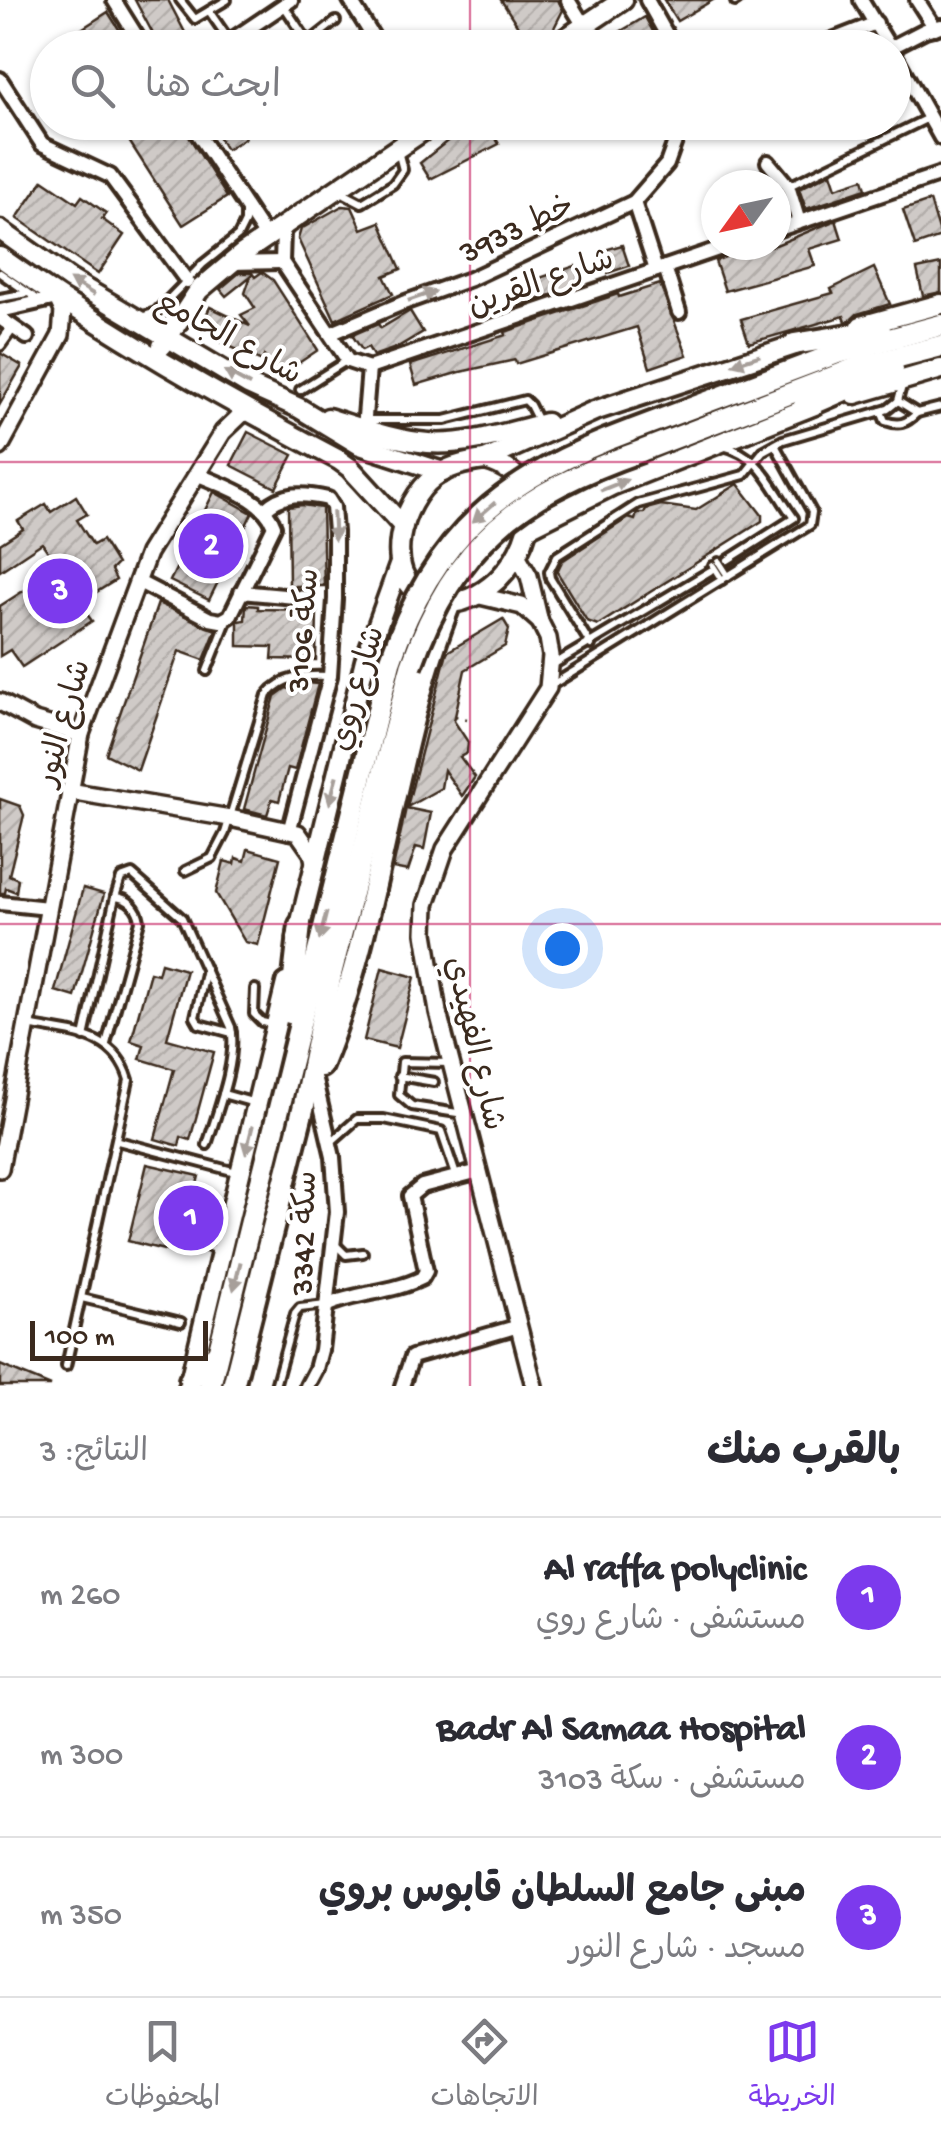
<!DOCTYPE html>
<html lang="ar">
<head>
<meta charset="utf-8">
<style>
	body { margin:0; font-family:"Gochi Hand","Playpen Sans Arabic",sans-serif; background:#f2f2f3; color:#2b2b33; direction:rtl }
	.compass { position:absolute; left:701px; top:170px; width:90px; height:90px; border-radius:50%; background:#fff; box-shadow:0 2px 8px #0004; rotate:237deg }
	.scale { position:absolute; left:30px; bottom:25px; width:178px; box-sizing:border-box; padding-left:10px; border:5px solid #3b2a1e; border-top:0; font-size:28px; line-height:35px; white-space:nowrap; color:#3b2a1e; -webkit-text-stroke:8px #fff; paint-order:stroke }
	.you { position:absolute; left:562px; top:948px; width:35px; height:35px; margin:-25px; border:8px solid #fff; border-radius:50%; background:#1a73e8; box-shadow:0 0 0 15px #1a73e833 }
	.badge { display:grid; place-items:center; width:65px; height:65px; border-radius:50%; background:#7c3aed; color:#fff; font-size:32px; font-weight:700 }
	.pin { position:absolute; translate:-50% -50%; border:5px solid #fff; box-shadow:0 2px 10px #0006 }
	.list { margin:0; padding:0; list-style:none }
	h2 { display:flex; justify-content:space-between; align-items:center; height:130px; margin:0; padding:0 40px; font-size:42px }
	h2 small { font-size:32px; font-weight:400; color:#7c7c81 }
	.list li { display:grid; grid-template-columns:65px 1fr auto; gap:30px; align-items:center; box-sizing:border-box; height:160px; padding:0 40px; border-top:2px solid #e1e1e2 }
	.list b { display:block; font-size:38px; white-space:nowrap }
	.list p { margin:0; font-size:32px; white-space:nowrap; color:#7c7c81 }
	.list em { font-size:32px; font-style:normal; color:#7c7c81 }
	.icon { flex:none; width:55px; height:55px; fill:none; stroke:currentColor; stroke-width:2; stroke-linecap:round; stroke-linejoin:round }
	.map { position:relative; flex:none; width:941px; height:1386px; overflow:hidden; direction:ltr }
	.search { position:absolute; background:#fff; box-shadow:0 2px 8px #0004; left:30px; right:30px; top:30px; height:110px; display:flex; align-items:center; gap:25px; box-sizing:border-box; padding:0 35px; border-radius:55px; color:#7c7c81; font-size:38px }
	.sheet { height:610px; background:#fff }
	nav { display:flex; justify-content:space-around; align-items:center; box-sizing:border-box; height:140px; border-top:2px solid #e1e1e2; background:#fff; font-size:28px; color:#7c7c81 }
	nav a { display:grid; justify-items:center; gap:5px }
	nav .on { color:#7c3aed }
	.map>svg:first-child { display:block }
	.building { fill:url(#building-hatch); stroke:#3b2a1e; stroke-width:2.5 }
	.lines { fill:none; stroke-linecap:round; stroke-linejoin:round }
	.service-casing { stroke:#3b2a1e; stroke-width:14 }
	.pedestrian-casing { stroke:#3b2a1e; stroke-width:16 }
	.minor-casing { stroke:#3b2a1e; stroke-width:20 }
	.tertiary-casing { stroke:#3b2a1e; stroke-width:22 }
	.secondary-casing { stroke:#3b2a1e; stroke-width:25 }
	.primary-casing { stroke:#3b2a1e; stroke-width:28 }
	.path { stroke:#3b2a1e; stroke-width:2.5; stroke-dasharray:2.5 8; stroke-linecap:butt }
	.service { stroke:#fff; stroke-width:6 }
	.pedestrian { stroke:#fff; stroke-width:9 }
	.minor { stroke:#fff; stroke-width:12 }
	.tertiary { stroke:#fff; stroke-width:15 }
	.secondary { stroke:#fff; stroke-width:18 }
	.primary { stroke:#fff; stroke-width:20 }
	.primary-bridge-casing { stroke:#3b2a1e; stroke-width:28; stroke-linecap:butt }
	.primary-bridge { stroke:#fff; stroke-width:20 }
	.oneway { fill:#a79f9a }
	.grid { fill:none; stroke:#c2185b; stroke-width:2.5; stroke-opacity:0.55 }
	.labels { text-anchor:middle; stroke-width:8; stroke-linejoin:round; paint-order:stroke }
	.street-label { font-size:32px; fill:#3b2a1e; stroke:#fff }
</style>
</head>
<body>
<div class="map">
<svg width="941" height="1386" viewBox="0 0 941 1386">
	<defs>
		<pattern id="building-hatch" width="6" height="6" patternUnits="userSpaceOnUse" patternTransform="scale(2.5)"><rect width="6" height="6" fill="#cfcac7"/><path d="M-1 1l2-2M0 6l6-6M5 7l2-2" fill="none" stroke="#b3aeaa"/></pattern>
	</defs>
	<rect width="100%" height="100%" fill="#fff"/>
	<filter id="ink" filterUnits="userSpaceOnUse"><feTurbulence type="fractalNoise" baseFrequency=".01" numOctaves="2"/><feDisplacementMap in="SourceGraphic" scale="20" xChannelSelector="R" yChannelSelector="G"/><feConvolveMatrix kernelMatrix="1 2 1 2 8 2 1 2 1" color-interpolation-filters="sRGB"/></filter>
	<g filter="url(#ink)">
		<g class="building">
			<path d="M135,0H168L190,42L180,48H172L168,40L159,45Z"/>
			<path d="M501,0H558L563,10L553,30L530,45Z"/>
			<path d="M664,0H713L677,21Z"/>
			<path d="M108,12L131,48H52Z"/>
			<path d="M645,17L662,48H619L613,36Z"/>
			<path d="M442,30L453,48H398L423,31L428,38Z"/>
			<path d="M141,122H180L227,197L183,225L124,133Z"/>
			<path d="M210,122H236L245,138L226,150Z"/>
			<path d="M471,122H507L491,130L499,144L430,179L420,163Z"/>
			<path d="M831,173L836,188L863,179L866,189L806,209L799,189Z"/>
			<path d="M43,180L77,203L82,196L106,213L102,219L124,235L98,274L17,218Z"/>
			<path d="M930,201L941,237L915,246L903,210Z"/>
			<path d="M342,206L352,207L362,229L380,222L401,269L384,276L393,294L335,320L298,239L301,229Z"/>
			<path d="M836,220L842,239L809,249L815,266L725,291L715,261L755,245L757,248L776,245Z"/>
			<path d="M622,245L629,266L608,273L601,251Z"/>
			<path d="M941,264V292L923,296L917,269Z"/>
			<path d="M575,266L581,285L519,306L513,287Z"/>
			<path d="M874,268L890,304L857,314L850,321L846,322L844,316L749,343L741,319L833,293L831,289Z"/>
			<path d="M262,272L273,280L318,350L284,373L277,371L264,356L262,361L222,343L226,336L202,324L210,307L250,326L241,315L255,308L245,293L251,276L226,296L220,289L239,273H252L255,277Z"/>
			<path d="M660,284L687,355L650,368L637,327L516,364L515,360L460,372L416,385L410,365L506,335L505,332L618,294L619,297Z"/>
			<path d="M410,311L423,332L396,348L373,356L368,347L362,350L352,335L378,324L381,328Z"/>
			<path d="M0,353L22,366L0,404Z"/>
			<path d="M248,432L293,455L276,488L231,465Z"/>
			<path d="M738,484L762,515V521L598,625L587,621L557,572L562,561L628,518L635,520L637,513H644L646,509L661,505L696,510Z"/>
			<path d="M214,492L252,513L209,600L170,581Z"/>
			<path d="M76,496L87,514L77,520L93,545L102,540L117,564L111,570L116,580L79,603L92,621L22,667L10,650L0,656V606L59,568L42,543L0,571V544L23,529L18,521L46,504L51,512Z"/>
			<path d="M302,505L322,508L324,586H289L288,507Z"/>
			<path d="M158,603L216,630L204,660L179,651L138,770L106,754Z"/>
			<path d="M246,605L258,606V609L317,610L316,660L272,659L273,647L238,646V621L245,620Z"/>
			<path d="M503,619L509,629L505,646L465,670L454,721L468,742L467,753L460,757L475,777L462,796L444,770L441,788L407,807L447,652Z"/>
			<path d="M305,683L318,684L295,770L288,768L279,801L272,799L267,815L244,809L275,696L286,688L291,689L293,686Z"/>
			<path d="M0,799L20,806L24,815L9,875L18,879L16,892L6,888L5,893H0Z"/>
			<path d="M406,808L431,813L424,849L416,847L408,871L393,868Z"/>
			<path d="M248,849L280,858L258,945L245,942L216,893L224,861L235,864L236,858L245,861Z"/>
			<path d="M83,888L104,894L75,997L55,991Z"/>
			<path d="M161,963L186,970L167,1039L214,1052L190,1140L181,1137L179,1146L155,1139L174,1069L140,1059L144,1045L131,1041L150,972L158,974Z"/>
			<path d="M382,968L415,977L397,1048L364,1040Z"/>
			<path d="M147,1164L199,1176L180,1254L128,1241Z"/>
			<path d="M0,1365L51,1386H0Z"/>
		</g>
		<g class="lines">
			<g class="service-casing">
				<g id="service">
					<path d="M180,0L195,19L227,0"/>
					<path d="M735,2L738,0"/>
					<path d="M284,6L308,42"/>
					<path d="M209,11L229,40"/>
					<path d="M302,48L336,21"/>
					<path d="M789,186L930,117"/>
					<path d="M341,192L362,203L393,184L403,170L398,151"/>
					<path d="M0,273L40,301"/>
					<path d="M0,298L28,293"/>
					<path d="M141,317L156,312L203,264L238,236L245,222V208"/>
					<path d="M300,390L346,361"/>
					<path d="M898,401L917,413L941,407"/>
					<path d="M881,411L885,421C899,426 906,424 917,413"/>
					<path d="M367,420H445L525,400L530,405L539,423"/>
					<path d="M723,446C762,455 772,489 794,518L728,560"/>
					<path d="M719,562L728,576"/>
					<path d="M713,566L722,580"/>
					<path d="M591,645L550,578L549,572L557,556L638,504L744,475L763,451L783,440L888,409L898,401L902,386"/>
					<path d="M551,666L710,571"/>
					<path d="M207,671L227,621"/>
					<path d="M552,685L810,525L812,512L775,445"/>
					<path d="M185,871L212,858L225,833L267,695C283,675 306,675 330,676"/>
					<path d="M206,969L195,1017L199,1024L232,1033"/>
					<path d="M255,989L254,1014L262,1022L275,1025"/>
					<path d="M28,1025C71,1034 115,1032 129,1080L66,1366"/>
					<path d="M84,1037L115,897L121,878L132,874L182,918L231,1027C238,1060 217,1112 207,1145"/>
					<path d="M106,1044L140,921C138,908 129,898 115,897"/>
					<path d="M450,1063L402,1062L399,1095L412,1106L464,1114"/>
					<path d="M399,1076L434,1082"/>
					<path d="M223,1094L255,1103"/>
					<path d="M118,1141L240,1173"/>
					<path d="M330,1143L357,1119H384L441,1131L456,1175"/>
					<path d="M334,1243L346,1255L363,1253"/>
					<path d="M200,1244L220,1251"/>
					<path d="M82,1298L181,1322"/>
					<path d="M275,1386L295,1314L300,1308L326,1305"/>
				</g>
			</g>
			<g class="pedestrian-casing">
				<path id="pedestrian" d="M0,345L13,327"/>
			</g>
			<g class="minor-casing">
				<g id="minor">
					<path d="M114,0L144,48"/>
					<path d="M350,0L380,48"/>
					<path d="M568,0L584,26"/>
					<path d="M647,0L674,48"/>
					<path d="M861,0L890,48L925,30L941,26"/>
					<path d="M917,0L935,28"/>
					<path d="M220,48L291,0"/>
					<path d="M812,48L876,23"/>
					<path d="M894,54L941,138"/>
					<path d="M0,79L42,144L110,176L187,281"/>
					<path d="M190,122L266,237"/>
					<path d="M768,162L788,186L799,222"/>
					<path d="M634,202L656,270"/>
					<path d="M776,230L941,174"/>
					<path d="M282,262L348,361L369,368"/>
					<path d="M282,262L283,232L290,222"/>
					<path d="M231,263L282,262"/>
					<path d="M665,267L679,312"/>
					<path d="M0,311L57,298"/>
					<path d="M0,318L27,337"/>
					<path d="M332,333L403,303L470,279L634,202L667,164L682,122"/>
					<path d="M369,368L730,245"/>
					<path d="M364,429L369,368"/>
					<path d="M264,510C283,492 303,493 328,499L333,507L335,532V599L330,676L289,832"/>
					<path d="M137,581L210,619L221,621L230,616L274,526C264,497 222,486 197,474"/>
					<path d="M241,592L306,598"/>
					<path d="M0,903L48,908"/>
					<path d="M328,1305C357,1292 392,1293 422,1278L426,1271L410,1196L422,1186L479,1171"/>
					<path d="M307,1386L316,1369L321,1350L337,1212L333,1157L315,1080"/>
					<path d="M402,1386L412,1357L519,1326"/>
				</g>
			</g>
			<g class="tertiary-casing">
				<g id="tertiary">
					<path d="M0,447L61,335L63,311L57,298"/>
					<path d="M516,553L529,576L540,622L548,638L551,656L548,688L445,849L426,905L425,933L438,1012L534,1386"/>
					<path d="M476,595L522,606L540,622"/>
					<path d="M0,702L35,721L81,734"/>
					<path d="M69,791L230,818L298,833L312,853L315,866"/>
					<path d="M0,1169L81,734L148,553L223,432L246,410"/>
				</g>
			</g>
			<g class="secondary-casing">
				<g id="secondary">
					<path d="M551,48L623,0"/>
					<path d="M0,230L69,279L248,385L299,408L360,445L443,472"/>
					<path d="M0,257C108,334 222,398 339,460L350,468L403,526"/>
					<path d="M861,326L941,304"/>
					<path d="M162,346L199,290L242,254L436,122"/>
					<path d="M855,394L941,369"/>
					<path d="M328,418C361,428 393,440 428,443C466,446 509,432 546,423"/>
					<path d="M485,460L594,411L807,341"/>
					<path d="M485,460C584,485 495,633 425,597C380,574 401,502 434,477C449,466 467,462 485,460Z"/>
					<path d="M527,528L611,486L815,405"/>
					<path d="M297,938L365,660L400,563"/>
					<path d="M189,1385L286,983"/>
				</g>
			</g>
			<g class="primary-casing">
				<g id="primary">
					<path d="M794,344L880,330"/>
					<path d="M803,408L893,369"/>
					<path d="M630,431L838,353L941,325"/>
					<path d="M641,451L856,368L941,346"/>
					<path d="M290,1013L300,925"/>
					<path d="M321,1066C382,918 391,752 450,603"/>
					<path d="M190,1380L217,1354"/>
					<path d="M210,1386L390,662"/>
					<path d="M233,1386L304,1105L331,974L411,666"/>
				</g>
			</g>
			<path class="path" d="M455,716L467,719"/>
			<use href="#service" class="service"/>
			<use href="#pedestrian" class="pedestrian"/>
			<use href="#minor" class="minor"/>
			<use href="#tertiary" class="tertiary"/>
			<use href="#secondary" class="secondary"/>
			<use href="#primary" class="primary"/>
			<g class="primary-bridge-casing">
				<g id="primary-bridge">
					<path d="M390,662C433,534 506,477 630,431"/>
					<path d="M411,666C455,542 520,493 641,451"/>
				</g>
			</g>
			<use href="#primary-bridge" class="primary-bridge"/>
		</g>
		<defs><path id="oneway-solid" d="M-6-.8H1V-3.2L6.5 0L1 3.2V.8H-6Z" transform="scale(2.5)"/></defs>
		<g class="oneway">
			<use href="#oneway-solid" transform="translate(82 287) rotate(-148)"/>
			<use href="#oneway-solid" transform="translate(422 296) rotate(-19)"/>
			<use href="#oneway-solid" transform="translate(746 360) rotate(162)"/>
			<use href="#oneway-solid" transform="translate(237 378) rotate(-151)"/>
			<use href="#oneway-solid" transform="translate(614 485) rotate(-22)"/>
			<use href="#oneway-solid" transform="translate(484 512) rotate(139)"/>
			<use href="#oneway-solid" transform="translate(334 526) rotate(87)"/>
			<use href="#oneway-solid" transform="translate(333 790) rotate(104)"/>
			<use href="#oneway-solid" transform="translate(323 926) rotate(104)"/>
			<use href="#oneway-solid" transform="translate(249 1140) rotate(104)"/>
			<use href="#oneway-solid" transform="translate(237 1276) rotate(104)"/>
		</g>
	</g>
	<path class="grid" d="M470,0V48M470,122V1386M0,462H941M0,924H941"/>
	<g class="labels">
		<g class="street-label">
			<text transform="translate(516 227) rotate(-25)" y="11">3933 خط</text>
			<text transform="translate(540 280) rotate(-19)" y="11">شارع القرين</text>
			<text transform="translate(230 336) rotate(29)" y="11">شارع الجامع</text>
			<text transform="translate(301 630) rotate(-85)" y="11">سكة 3106</text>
			<text transform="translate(355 688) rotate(-74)" y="11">شارع روي</text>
			<text transform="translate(61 722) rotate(-74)" y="11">شارع النور</text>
			<text transform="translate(477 1043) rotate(77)" y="11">شارع الفهيدي</text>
			<text transform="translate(302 1233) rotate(-88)" y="11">سكة 3342</text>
		</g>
	</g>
</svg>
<svg class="compass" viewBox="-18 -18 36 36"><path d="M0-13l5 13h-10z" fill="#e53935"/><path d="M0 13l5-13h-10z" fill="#7c7c81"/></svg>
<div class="scale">100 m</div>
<div class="you"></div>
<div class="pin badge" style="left:191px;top:1218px">1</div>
<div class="pin badge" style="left:211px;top:546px">2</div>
<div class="pin badge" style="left:60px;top:591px">3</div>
<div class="search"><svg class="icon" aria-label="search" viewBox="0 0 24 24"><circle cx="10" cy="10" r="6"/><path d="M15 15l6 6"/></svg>ابحث هنا</div>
</div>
<section class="sheet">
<h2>بالقرب منك<small>النتائج: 3</small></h2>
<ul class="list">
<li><span class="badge">1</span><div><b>Al raffa polyclinic</b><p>مستشفى · شارع روي</p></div><em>260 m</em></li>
<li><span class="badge">2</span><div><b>Badr Al Samaa Hospital</b><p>مستشفى · سكة 3103</p></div><em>300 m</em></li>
<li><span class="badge">3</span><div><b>مبنى جامع السلطان قابوس بروي</b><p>مسجد · شارع النور</p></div><em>350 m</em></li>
</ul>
</section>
<nav>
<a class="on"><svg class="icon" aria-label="map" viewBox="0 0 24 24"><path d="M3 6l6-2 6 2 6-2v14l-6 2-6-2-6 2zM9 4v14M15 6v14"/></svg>الخريطة</a>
<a><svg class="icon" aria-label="directions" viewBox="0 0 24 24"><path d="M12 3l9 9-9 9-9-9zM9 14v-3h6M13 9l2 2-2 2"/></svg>الاتجاهات</a>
<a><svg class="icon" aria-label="saved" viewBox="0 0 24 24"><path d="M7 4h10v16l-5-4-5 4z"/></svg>المحفوظات</a>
</nav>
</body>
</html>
